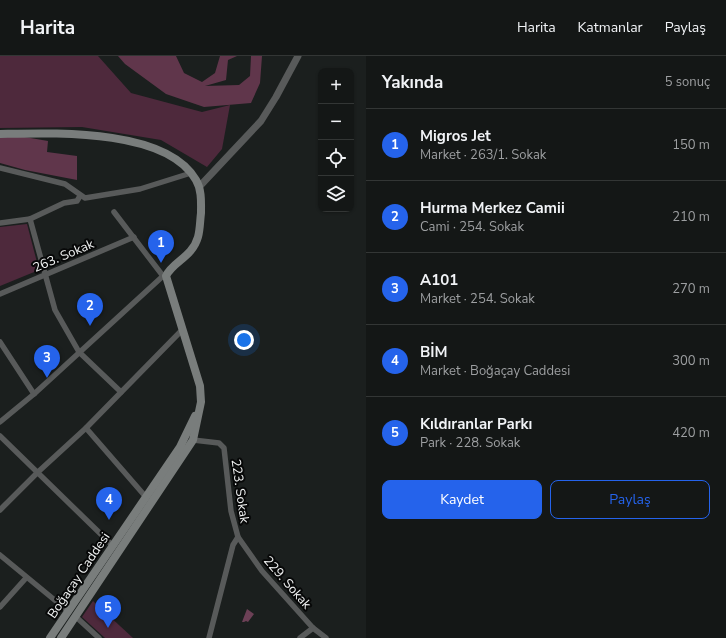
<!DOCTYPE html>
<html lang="tr">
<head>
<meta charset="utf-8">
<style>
	body { margin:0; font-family:"Nunito Sans",sans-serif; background:#212423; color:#f1f3f6 }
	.controls { position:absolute; right:12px; top:12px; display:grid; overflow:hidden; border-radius:8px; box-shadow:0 1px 3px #0004 }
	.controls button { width:36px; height:36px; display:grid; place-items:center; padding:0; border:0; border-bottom:1px solid #333635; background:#141716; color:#f1f3f6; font:20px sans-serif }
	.you { position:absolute; left:244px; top:284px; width:14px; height:14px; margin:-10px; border:3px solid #fff; border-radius:50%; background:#1a73e8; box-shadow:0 0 0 6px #1a73e833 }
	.badge { display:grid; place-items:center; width:26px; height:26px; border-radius:50%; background:#2563eb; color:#fff; font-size:13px; font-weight:700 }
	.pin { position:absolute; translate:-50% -33px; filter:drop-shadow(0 1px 2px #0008) }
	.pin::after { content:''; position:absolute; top:21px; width:14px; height:12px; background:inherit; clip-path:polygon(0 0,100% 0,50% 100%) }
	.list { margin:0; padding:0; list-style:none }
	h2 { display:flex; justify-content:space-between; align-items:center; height:52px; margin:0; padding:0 16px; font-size:17px }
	h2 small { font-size:13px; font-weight:400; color:#9d9fa1 }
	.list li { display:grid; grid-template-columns:26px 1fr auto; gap:12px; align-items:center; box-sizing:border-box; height:72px; padding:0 16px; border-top:1px solid #333635 }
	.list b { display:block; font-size:15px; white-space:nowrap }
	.list p { margin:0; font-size:13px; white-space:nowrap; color:#9d9fa1 }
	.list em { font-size:13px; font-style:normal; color:#9d9fa1 }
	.actions { display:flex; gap:8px; padding:12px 16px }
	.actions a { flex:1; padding:9px 0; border:1px solid #2563eb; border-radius:8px; text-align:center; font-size:14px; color:#2563eb }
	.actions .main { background:#2563eb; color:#fff }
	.icon { flex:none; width:22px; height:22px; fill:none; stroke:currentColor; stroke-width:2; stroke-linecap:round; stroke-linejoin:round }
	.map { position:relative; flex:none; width:366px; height:582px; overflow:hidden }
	header { display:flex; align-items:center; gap:24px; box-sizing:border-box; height:56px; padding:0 20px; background:#141716; border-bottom:1px solid #333635 }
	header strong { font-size:19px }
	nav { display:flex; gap:22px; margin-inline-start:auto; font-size:14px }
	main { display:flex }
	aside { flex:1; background:#141716 }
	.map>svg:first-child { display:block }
	.green { fill:#4e293c }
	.forest { fill:#60364b }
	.water { fill:#6c4056 }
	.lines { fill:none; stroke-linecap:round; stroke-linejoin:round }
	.minor { stroke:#585a5a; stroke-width:5.5 }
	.tertiary { stroke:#585a5a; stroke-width:7 }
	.secondary { stroke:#797d7c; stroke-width:8 }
	.labels { text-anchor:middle; stroke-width:4; stroke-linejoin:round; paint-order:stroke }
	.street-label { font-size:13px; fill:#f1f3f3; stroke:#070808 }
</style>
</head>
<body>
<header>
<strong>Harita</strong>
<nav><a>Harita</a><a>Katmanlar</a><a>Paylaş</a></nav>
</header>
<main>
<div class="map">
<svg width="366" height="582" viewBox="0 0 366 582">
	<rect width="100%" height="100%" fill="#1b1f1e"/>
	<g class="green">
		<path d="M0,0H98L131,37L202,56L230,49L222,93L207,111L161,84L82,71L0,72Z"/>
		<path d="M27,168L39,214L0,230V171Z"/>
		<path d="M93,545L133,582H105L82,561Z"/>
	</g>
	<g class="forest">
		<path d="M118,0H176L184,17L202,26L215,17L220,0H237L228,4L226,24L205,30L239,29L250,20L251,0H262L260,27L251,47L204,51L166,38L125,8Z"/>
		<path d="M13,79L48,85L47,96L77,100V124L25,114L0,107V81Z"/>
	</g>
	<path class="water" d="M247,553L254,558L248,566L246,565L244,566H242Z"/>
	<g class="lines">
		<g class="minor">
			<path d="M0,112L65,128L85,142L140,133L191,117"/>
			<path d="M114,156L163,220"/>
			<path d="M30,163L55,254L79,296L121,336"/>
			<path d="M0,167L30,163L64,147L77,145L80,140"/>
			<path d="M0,238L134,181"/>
			<path d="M0,286L34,338"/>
			<path d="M0,366L34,338L163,220"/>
			<path d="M86,372L145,440"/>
			<path d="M0,380L112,489"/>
			<path d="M193,384L219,387L224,392L231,455L238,481L233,489L209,582"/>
			<path d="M0,454L38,416L86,372L183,273"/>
			<path d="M238,481L262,515L313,572L326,582"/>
			<path d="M0,499L68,555"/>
			<path d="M0,551L26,522"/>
			<path d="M75,560L99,582"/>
			<path d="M300,582L313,572"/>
		</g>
		<path class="tertiary" d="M199,131L261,65L276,41L298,0"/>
		<g class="secondary">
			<path d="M0,78C53,77 166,72 196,124C202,134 201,147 201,157C200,165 200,174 198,181C192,202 173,205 166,220L200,330L201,346L193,384L61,582"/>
			<path d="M50,582L180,391L195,360"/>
		</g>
	</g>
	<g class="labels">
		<g class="street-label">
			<text transform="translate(63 199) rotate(-23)" y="5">263. Sokak</text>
			<text transform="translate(241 435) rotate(82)" y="5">223. Sokak</text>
			<text transform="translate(78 519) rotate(-56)" y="5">Boğaçay Caddesi</text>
			<text transform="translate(288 526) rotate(49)" y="5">229. Sokak</text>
		</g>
	</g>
</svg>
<div class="controls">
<button>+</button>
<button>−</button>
<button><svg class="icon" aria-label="locate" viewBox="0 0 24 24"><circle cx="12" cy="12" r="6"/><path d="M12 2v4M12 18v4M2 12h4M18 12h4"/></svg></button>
<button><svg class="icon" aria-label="layers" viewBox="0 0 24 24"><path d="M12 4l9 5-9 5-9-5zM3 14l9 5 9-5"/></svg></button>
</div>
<div class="you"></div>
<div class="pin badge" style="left:161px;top:207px">1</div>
<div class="pin badge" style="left:90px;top:270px">2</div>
<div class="pin badge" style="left:47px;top:322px">3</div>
<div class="pin badge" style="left:109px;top:464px">4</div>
<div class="pin badge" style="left:108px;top:572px">5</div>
</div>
<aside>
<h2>Yakında<small>5 sonuç</small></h2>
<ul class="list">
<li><span class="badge">1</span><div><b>Migros Jet</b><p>Market · 263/1. Sokak</p></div><em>150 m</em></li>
<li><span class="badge">2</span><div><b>Hurma Merkez Camii</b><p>Cami · 254. Sokak</p></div><em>210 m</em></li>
<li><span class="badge">3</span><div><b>A101</b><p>Market · 254. Sokak</p></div><em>270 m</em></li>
<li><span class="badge">4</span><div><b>BİM</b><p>Market · Boğaçay Caddesi</p></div><em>300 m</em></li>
<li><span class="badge">5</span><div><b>Kıldıranlar Parkı</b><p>Park · 228. Sokak</p></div><em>420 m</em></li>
</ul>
<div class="actions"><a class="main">Kaydet</a><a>Paylaş</a></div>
</aside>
</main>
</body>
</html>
